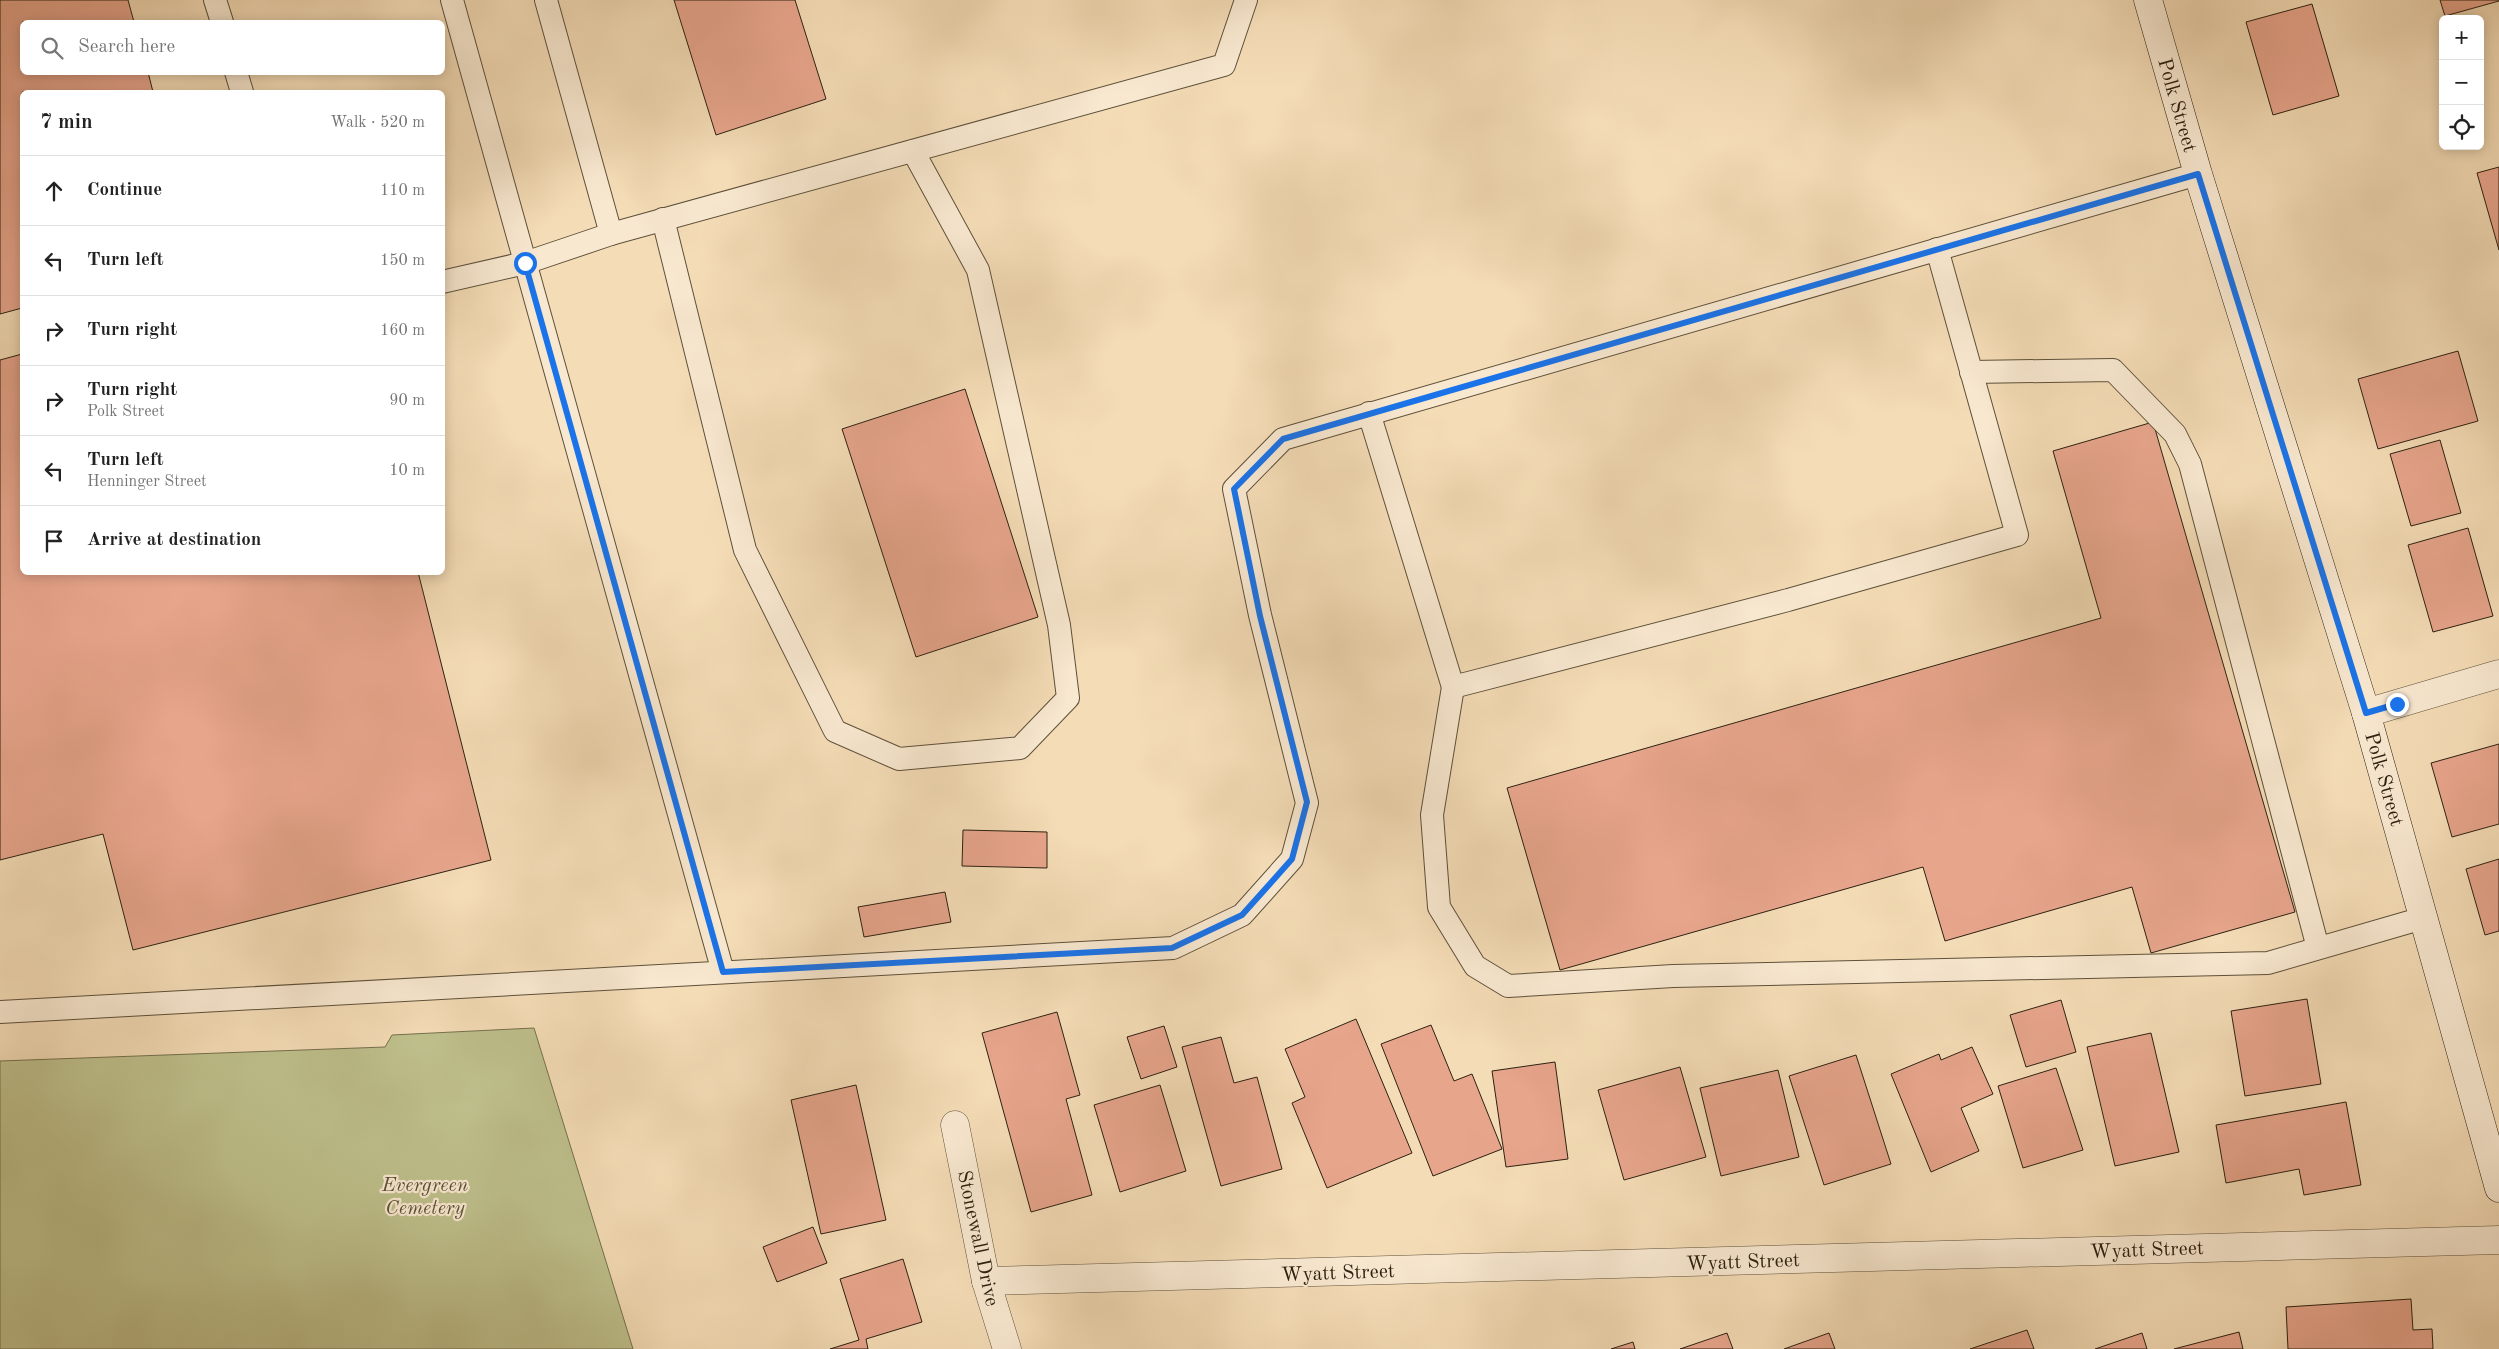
<!DOCTYPE html>
<html lang="en">
<head>
<meta charset="utf-8">
<style>
	body { margin:0; font-family:"Old Standard TT",serif; background:#f6f6f6; color:#222 }
	.controls { position:absolute; right:15px; top:15px; display:grid; overflow:hidden; border-radius:8px; box-shadow:0 2px 12px #0003 }
	.controls button { width:45px; height:45px; display:grid; place-items:center; padding:0; border:0; border-bottom:1px solid #e0e0e0; background:#fff; color:#222; font:25px sans-serif }
	.stop { position:absolute; width:15px; height:15px; margin:-11px; border:4px solid #1a73e8; border-radius:50%; background:#fff }
	.stop.end { background:#1a73e8; border-color:#fff; box-shadow:0 1px 5px #0008 }
	.list { margin:0; padding:0; list-style:none }
	h2 { display:flex; justify-content:space-between; align-items:center; height:65px; margin:0; padding:0 20px; font-size:21px }
	h2 small { font-size:16px; font-weight:400; color:#767676 }
	.list li { display:grid; grid-template-columns:32px 1fr auto; gap:15px; align-items:center; box-sizing:border-box; height:70px; padding:0 20px; border-top:1px solid #e0e0e0 }
	.list b { display:block; font-size:19px; white-space:nowrap }
	.list p { margin:0; font-size:16px; white-space:nowrap; color:#767676 }
	.list em { font-size:16px; font-style:normal; color:#767676 }
	.icon { flex:none; width:28px; height:28px; fill:none; stroke:currentColor; stroke-width:2; stroke-linecap:round; stroke-linejoin:round }
	.map { position:relative; flex:none; width:2499px; height:1349px; overflow:hidden }
	.search { position:absolute; background:#fff; box-shadow:0 2px 12px #0003; left:20px; top:20px; width:425px; height:55px; display:flex; align-items:center; gap:12px; box-sizing:border-box; padding:0 18px; border-radius:8px; color:#767676; font-size:19px }
	.panel { position:absolute; background:#fff; box-shadow:0 2px 12px #0003; left:20px; top:90px; width:425px; height:485px; border-radius:8px }
	.map>svg:first-child { display:block }
	.green { fill:#bec08c; stroke:#75704e }
	.building { fill:#e7a58c; stroke:#2c2111 }
	.lines { fill:none; stroke-linecap:round; stroke-linejoin:round }
	.lane-casing { stroke:#5e503a; stroke-width:24 }
	.street-casing { stroke:#5e503a; stroke-width:29 }
	.secondary-casing { stroke:#2c2111; stroke-width:29 }
	.lane { stroke:#f8e8d0; stroke-width:22 }
	.street { stroke:#f8e8d0; stroke-width:28 }
	.secondary { stroke:#f8e8d0; stroke-width:28 }
	.route { stroke:#1a73e8; stroke-width:6 }
	.labels { text-anchor:middle; stroke-width:4.5; stroke-linejoin:round; paint-order:stroke }
	.street-label { font-size:20px; fill:#2c2111; stroke:#f8e8d0 }
	.park-label { font-size:20px; font-style:italic; fill:#585136; stroke:#f8e8d0 }
</style>
</head>
<body>
<div class="map">
<svg width="2499" height="1349" viewBox="0 0 2499 1349">
	<rect width="100%" height="100%" fill="#f4dcb6"/>
	<filter id="stains"><feTurbulence type="fractalNoise" baseFrequency=".004" numOctaves="4"/><feColorMatrix values="0 0 0 0 .2 0 0 0 0 .09 0 0 0 0 .02 0 0 0 .5 -.17"/></filter>
	<radialGradient id="worn" r=".72"><stop offset=".6" stop-color="#630" stop-opacity="0"/><stop offset="1" stop-color="#630" stop-opacity=".3"/></radialGradient>
	<path class="green" d="M534,1028L633,1349H0V1061L385,1047L392,1035Z"/>
	<g class="building">
		<path d="M0,0H128L134,22H22V72H148L153,92H22V308L0,314Z"/>
		<path d="M674,0H795L826,99L716,135Z"/>
		<path d="M2440,0H2499V1L2445,16Z"/>
		<path d="M2312,4L2339,96L2273,115L2246,22Z"/>
		<path d="M2499,167V250L2477,173Z"/>
		<path d="M2458,351L2478,421L2378,449L2358,379Z"/>
		<path d="M22,354V572H418L491,860L133,950L103,834L0,860V360Z"/>
		<path d="M965,389L1038,617L916,657L842,429Z"/>
		<path d="M2153,422L2295,912L2151,953L2132,887L1945,941L1923,867L1560,970L1507,788L2101,618L2053,451Z"/>
		<path d="M2440,440L2461,513L2411,526L2390,454Z"/>
		<path d="M2468,528L2493,616L2433,632L2408,545Z"/>
		<path d="M2499,744V824L2452,837L2431,763Z"/>
		<path d="M963,830L1047,832V868L962,866Z"/>
		<path d="M2499,859V931L2485,935L2466,869Z"/>
		<path d="M945,892L951,922L864,937L858,907Z"/>
		<path d="M2307,999L2321,1084L2245,1096L2231,1011Z"/>
		<path d="M2061,1000L2076,1052L2026,1067L2010,1015Z"/>
		<path d="M1057,1012L1080,1095L1066,1099L1092,1195L1031,1212L982,1033Z"/>
		<path d="M1356,1019L1412,1153L1327,1188L1292,1103L1305,1097L1285,1049Z"/>
		<path d="M1431,1025L1454,1081L1472,1074L1502,1149L1433,1176L1381,1044Z"/>
		<path d="M1164,1026L1177,1067L1141,1079L1127,1037Z"/>
		<path d="M2151,1033L2179,1152L2115,1166L2087,1047Z"/>
		<path d="M1221,1037L1234,1083L1257,1077L1282,1169L1221,1186L1182,1047Z"/>
		<path d="M1972,1047L1993,1094L1961,1108L1979,1151L1931,1172L1891,1074L1939,1054L1941,1060Z"/>
		<path d="M1856,1055L1891,1164L1824,1185L1789,1076Z"/>
		<path d="M1555,1062L1568,1159L1506,1167L1492,1071Z"/>
		<path d="M1680,1067L1706,1157L1624,1180L1598,1090Z"/>
		<path d="M2056,1068L2083,1150L2023,1168L1998,1086Z"/>
		<path d="M1778,1070L1799,1157L1721,1176L1700,1088Z"/>
		<path d="M856,1085L886,1220L821,1234L791,1100Z"/>
		<path d="M1160,1085L1186,1171L1120,1192L1094,1105Z"/>
		<path d="M2346,1102L2361,1185L2304,1195L2299,1169L2226,1183L2216,1125Z"/>
		<path d="M813,1227L827,1263L777,1282L763,1247Z"/>
		<path d="M903,1259L922,1322L866,1339L868,1349H830L859,1340L840,1279Z"/>
		<path d="M2411,1299L2413,1330L2432,1329L2433,1349H2288L2286,1307Z"/>
		<path d="M2027,1330L2034,1349H1970Z"/>
		<path d="M2239,1332L2243,1349H2174Z"/>
		<path d="M1727,1333L1733,1349H1680Z"/>
		<path d="M1829,1333L1835,1349H1784Z"/>
		<path d="M2142,1333L2147,1349H2095Z"/>
		<path d="M1633,1342L1635,1349H1611Z"/>
	</g>
	<g class="lines">
		<g class="lane-casing">
			<g id="lane">
				<path d="M215,0L222,22"/>
				<path d="M452,0L723,972"/>
				<path d="M546,0L611,234"/>
				<path d="M236,72L242,92"/>
				<path d="M663,219L745,550L835,731L899,759L1020,748L1068,698L1059,625L978,270L913,151"/>
				<path d="M442,282L525,263L611,234L1224,65L1246,0"/>
				<path d="M1971,372L2113,370L2175,434L2190,464L2318,948"/>
				<path d="M1369,413L1453,687L1788,600L2017,535L1937,249"/>
				<path d="M1453,687L1432,815L1439,907L1475,966L1508,986L1673,976L2268,963L2423,918"/>
				<path d="M0,1012L1173,948L1242,915L1292,859L1307,803L1260,615L1234,489L1283,439L2198,174"/>
			</g>
		</g>
		<g class="street-casing">
			<g id="street">
				<path d="M2366,713L2499,674"/>
				<path d="M955,1125L986,1281L1007,1349"/>
				<path d="M986,1281L2499,1240"/>
			</g>
		</g>
		<g class="secondary-casing">
			<path id="secondary" d="M2148,0L2198,174L2366,713L2499,1188"/>
		</g>
		<use href="#lane" class="lane"/>
		<use href="#street" class="street"/>
		<use href="#secondary" class="secondary"/>
	</g>
	<g class="lines">
		<path class="route" d="M525,263L723,972L1172,948L1242,915L1292,859L1307,802L1260,616L1234,489L1283,439L2198,174L2366,713L2397,704"/>
	</g>
	<g class="labels">
		<g class="street-label">
			<text transform="translate(2178 105) rotate(74)" y="7">Polk Street</text>
			<text transform="translate(2385 779) rotate(74)" y="7">Polk Street</text>
			<text transform="translate(979 1238) rotate(78)" y="7">Stonewall Drive</text>
			<text transform="translate(2147 1249) rotate(-2)" y="7">Wyatt Street</text>
			<text transform="translate(1743 1261) rotate(-2)" y="7">Wyatt Street</text>
			<text transform="translate(1338 1272) rotate(-2)" y="7">Wyatt Street</text>
		</g>
		<g class="park-label">
			<text x="425" y="1191">Evergreen<tspan x="425" dy="23">Cemetery</tspan></text>
		</g>
	</g>
	<rect width="100%" height="100%" filter="url(#stains)"/>
	<rect width="100%" height="100%" fill="url(#worn)"/>
</svg>
<div class="controls">
<button>+</button>
<button>−</button>
<button><svg class="icon" aria-label="locate" viewBox="0 0 24 24"><circle cx="12" cy="12" r="6"/><path d="M12 2v4M12 18v4M2 12h4M18 12h4"/></svg></button>
</div>
<div class="stop" style="left:525px;top:263px"></div>
<div class="stop end" style="left:2397px;top:704px"></div>
<div class="search"><svg class="icon" aria-label="search" viewBox="0 0 24 24"><circle cx="10" cy="10" r="6"/><path d="M15 15l6 6"/></svg>Search here</div>
<section class="panel">
<h2>7 min<small>Walk · 520 m</small></h2>
<ul class="list">
<li><svg class="icon" aria-label="ahead" viewBox="0 0 24 24"><path d="M12 20V5M6 11l6-6 6 6"/></svg><div><b>Continue</b></div><em>110 m</em></li>
<li><svg class="icon" aria-label="left" viewBox="0 0 24 24"><path d="M17 20v-9H6M10 6l-5 5 5 5"/></svg><div><b>Turn left</b></div><em>150 m</em></li>
<li><svg class="icon" aria-label="right" viewBox="0 0 24 24"><path d="M7 20v-9h11M14 6l5 5-5 5"/></svg><div><b>Turn right</b></div><em>160 m</em></li>
<li><svg class="icon" aria-label="right" viewBox="0 0 24 24"><path d="M7 20v-9h11M14 6l5 5-5 5"/></svg><div><b>Turn right</b><p>Polk Street</p></div><em>90 m</em></li>
<li><svg class="icon" aria-label="left" viewBox="0 0 24 24"><path d="M17 20v-9H6M10 6l-5 5 5 5"/></svg><div><b>Turn left</b><p>Henninger Street</p></div><em>10 m</em></li>
<li><svg class="icon" aria-label="arrive" viewBox="0 0 24 24"><path d="M6 21V4h12l-3 4 3 4H6"/></svg><div><b>Arrive at destination</b></div></li>
</ul>
</section>
</div>
</body>
</html>
